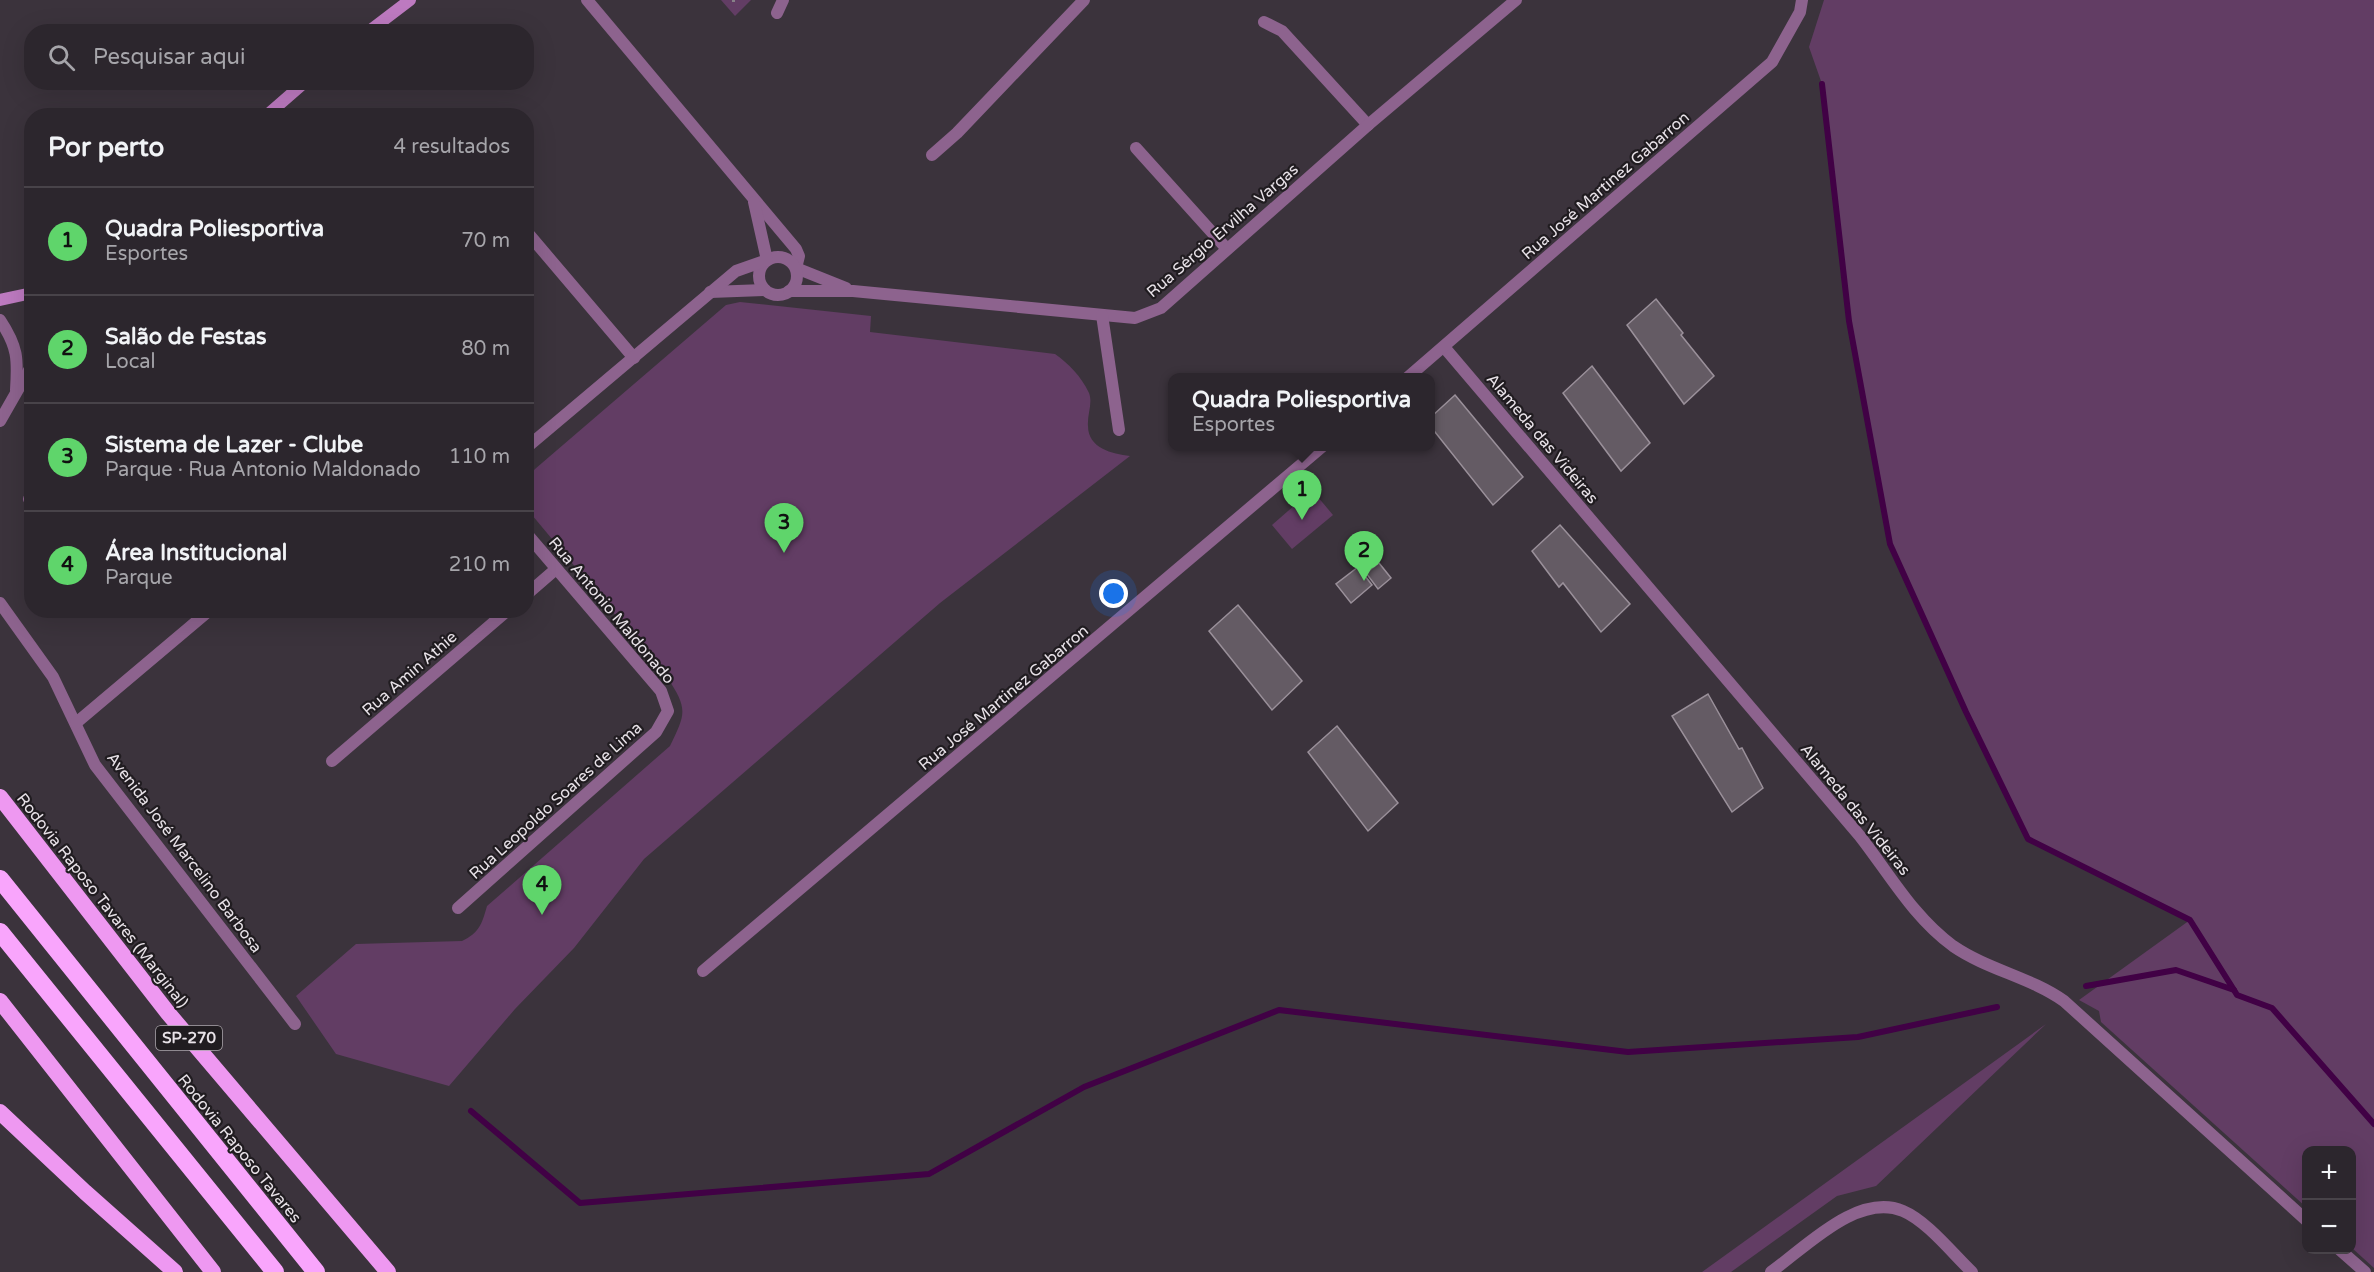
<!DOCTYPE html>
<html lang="pt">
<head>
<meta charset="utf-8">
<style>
	body { margin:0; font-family:"Varela Round",sans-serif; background:#342e35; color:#f1f3f6 }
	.controls { position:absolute; right:18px; bottom:18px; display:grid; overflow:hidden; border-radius:12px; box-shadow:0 6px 24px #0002 }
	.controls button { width:54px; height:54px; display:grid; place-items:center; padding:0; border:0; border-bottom:2px solid #484349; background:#2c262d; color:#f1f3f6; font:30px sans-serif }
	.you { position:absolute; left:1114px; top:594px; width:21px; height:21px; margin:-15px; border:4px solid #fff; border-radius:50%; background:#1a73e8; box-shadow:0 0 0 9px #1a73e833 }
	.badge { display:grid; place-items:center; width:39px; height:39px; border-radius:50%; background:#5fd56b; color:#111; font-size:20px; font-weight:700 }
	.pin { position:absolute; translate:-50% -50px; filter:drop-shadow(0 2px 3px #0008) }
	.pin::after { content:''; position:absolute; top:32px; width:21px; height:18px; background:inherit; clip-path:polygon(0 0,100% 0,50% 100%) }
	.popup { position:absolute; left:1168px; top:373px; width:267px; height:78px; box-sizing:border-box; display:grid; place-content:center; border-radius:12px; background:#2c262d; filter:drop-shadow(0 2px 4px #0005); font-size:20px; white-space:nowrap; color:#a6a5aa }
	.popup b { font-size:22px; color:#f1f3f6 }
	.popup::after { content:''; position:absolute; left:50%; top:100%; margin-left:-12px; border:12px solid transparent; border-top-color:#2c262d }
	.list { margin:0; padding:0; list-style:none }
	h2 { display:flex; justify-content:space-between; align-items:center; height:78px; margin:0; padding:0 24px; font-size:26px }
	h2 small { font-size:20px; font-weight:400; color:#a6a5aa }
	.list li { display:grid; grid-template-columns:39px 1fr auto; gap:18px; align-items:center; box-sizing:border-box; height:108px; padding:0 24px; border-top:2px solid #484349 }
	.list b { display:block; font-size:22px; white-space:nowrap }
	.list p { margin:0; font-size:20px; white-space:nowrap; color:#a6a5aa }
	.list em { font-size:20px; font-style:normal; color:#a6a5aa }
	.icon { flex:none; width:33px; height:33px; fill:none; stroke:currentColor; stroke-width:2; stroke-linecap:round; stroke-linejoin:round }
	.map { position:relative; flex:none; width:2374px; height:1272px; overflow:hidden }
	.search { position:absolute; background:#2c262d; box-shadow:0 6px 24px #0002; left:24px; top:24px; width:510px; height:66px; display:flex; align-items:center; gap:15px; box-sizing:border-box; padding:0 21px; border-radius:24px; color:#a6a5aa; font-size:22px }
	.panel { position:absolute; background:#2c262d; box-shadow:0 6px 24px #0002; left:24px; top:108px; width:510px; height:510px; border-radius:24px }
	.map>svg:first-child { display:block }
	.green { fill:#623d64 }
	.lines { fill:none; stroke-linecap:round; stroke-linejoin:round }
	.stream { stroke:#410145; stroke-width:6 }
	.building { fill:#645b64; stroke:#9a909a; stroke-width:1.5 }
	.path { stroke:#878088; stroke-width:4; stroke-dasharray:3 3; stroke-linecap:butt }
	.minor { stroke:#8d638e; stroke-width:12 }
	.secondary { stroke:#bd7ac0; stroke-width:12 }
	.trunk { stroke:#ee98f1; stroke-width:16 }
	.motorway { stroke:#f9a5fc; stroke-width:18 }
	.labels { text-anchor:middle; stroke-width:4.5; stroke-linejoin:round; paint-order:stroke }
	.shield { fill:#201c20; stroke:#aca7ac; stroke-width:1.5 }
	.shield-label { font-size:15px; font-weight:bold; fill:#e8e2e8 }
	.street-label { font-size:16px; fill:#e8e2e8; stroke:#201c20 }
</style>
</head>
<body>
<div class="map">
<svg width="2374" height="1272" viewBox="0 0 2374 1272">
	<rect width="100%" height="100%" fill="#3b333c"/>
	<g class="green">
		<path d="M721,0H751L735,16Z"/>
		<path d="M1824,0H2374V1268L2352,1248V1150H2306V1207L2101,1022L2099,1011L2079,1000L2190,920L2028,839L1890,544L1849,321L1822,84L1809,47Z"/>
		<path d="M740,302L871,316L870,332L1055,354C1069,364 1081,376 1089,393C1093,403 1087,415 1088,426C1088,448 1112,454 1130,456L940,603L644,859L574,948L515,1009L449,1086L336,1054L296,996L356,944L462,941C479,933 482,924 487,906L670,746C686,713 688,709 667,677L527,509V479L535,469L726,305Z"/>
		<path d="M1312,490L1333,515L1292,549L1272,525Z"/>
		<path d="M2046,1024L1876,1186L1837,1196L1731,1272H1702Z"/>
	</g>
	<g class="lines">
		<g class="stream">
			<path d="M1822,84L1849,321L1890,544L1966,712L2028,839L2190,920L2234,990"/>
			<path d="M2086,986L2176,970L2234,990L2237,995L2272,1008L2374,1124"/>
			<path d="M471,1111L580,1203L929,1174L1084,1087L1279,1010L1628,1052L1858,1037L1997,1007"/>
		</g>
	</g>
	<g class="building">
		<path d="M1656,299L1683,333L1681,335L1714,376L1684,404L1627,325Z"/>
		<path d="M1592,366L1650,443L1621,471L1563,393Z"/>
		<path d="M1455,395L1523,477L1493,505L1431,427V417Z"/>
		<path d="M1560,525L1630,604L1601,632L1563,583L1559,587L1532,551Z"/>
		<path d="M1379,563L1391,578L1378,589L1366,573Z"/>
		<path d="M1358,567L1372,585L1351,603L1336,584Z"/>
		<path d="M1238,605L1302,681L1272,710L1209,631Z"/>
		<path d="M1708,694L1739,749L1742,748L1763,788L1732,812L1672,716Z"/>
		<path d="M1337,726L1398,803L1368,831L1308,752Z"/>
	</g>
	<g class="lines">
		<path class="path" d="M732,0H736"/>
		<g class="minor">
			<path d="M587,0L796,249L799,256L796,268L846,288"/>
			<path d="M777,13L783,0"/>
			<path d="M1264,22L1282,31L1368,125"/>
			<path d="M1136,148L1227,249"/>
			<path d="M932,155L957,133L1084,0"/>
			<path d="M526,231L634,358"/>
			<circle cx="778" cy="276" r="19"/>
			<path d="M789,291H853L1135,318L1161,308L1368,125L1516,0"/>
			<path d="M710,292L765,290"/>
			<path d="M1102,315L1119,430"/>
			<path d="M0,320C18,347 18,359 16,390"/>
			<path d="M1444,347L1859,835C1889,873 1913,917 1953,946C1988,970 2030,977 2064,1001L2306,1220"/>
			<path d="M1407,378L1772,62L1800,12L1802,0"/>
			<path d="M0,421L32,365"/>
			<path d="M526,448L736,271L767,260L754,202"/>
			<path d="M29,499L32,498"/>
			<path d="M526,595L556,569"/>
			<path d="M0,603L53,677L95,765L295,1024"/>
			<path d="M76,723L210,610"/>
			<path d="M332,761L508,610"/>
			<path d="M458,908L656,732L668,711L661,691L526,533"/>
			<path d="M703,971L1323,446"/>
			<path d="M2340,1250L2365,1272"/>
			<path d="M1771,1272C1806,1247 1858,1192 1903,1211C1927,1221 1953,1254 1972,1272"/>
		</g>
		<g class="secondary">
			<path d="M368,32L410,0"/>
			<path d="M266,116L305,82"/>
			<path d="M0,300L32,293"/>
		</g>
		<g class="trunk">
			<path d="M0,797L168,1013L388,1272"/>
			<path d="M0,1001L213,1272"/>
			<path d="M0,1112L85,1192L175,1272"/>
		</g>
		<g class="motorway">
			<path d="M0,879L316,1272"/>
			<path d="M0,932L275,1272"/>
		</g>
	</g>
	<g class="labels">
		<rect class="shield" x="156" y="1026" width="66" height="24" rx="4.5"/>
		<g class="shield-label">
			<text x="189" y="1043">SP-270</text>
		</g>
		<g class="street-label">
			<text transform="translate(1605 185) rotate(-41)" y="6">Rua José Martinez Gabarron</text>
			<text transform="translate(1222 230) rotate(-41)" y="6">Rua Sérgio Ervilha Vargas</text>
			<text transform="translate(1543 438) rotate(50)" y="6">Alameda das Videiras</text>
			<text transform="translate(612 610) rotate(50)" y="6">Rua Antonio Maldonado</text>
			<text transform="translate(409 673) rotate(-41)" y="6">Rua Amin Athie</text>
			<text transform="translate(1003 697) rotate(-40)" y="6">Rua José Martinez Gabarron</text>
			<text transform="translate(555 800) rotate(-42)" y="6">Rua Leopoldo Soares de Lima</text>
			<text transform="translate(1856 809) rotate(51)" y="6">Alameda das Videiras</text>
			<text transform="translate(185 852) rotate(53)" y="6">Avenida José Marcelino Barbosa</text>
			<text transform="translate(103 900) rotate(52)" y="6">Rodovia Raposo Tavares (Marginal)</text>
			<text transform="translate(240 1148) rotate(51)" y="6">Rodovia Raposo Tavares</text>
		</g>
	</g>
</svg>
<div class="controls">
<button>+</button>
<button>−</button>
</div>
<div class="you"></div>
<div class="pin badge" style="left:1302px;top:520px">1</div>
<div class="popup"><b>Quadra Poliesportiva</b>Esportes</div>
<div class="pin badge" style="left:1364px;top:581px">2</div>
<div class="pin badge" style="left:784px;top:553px">3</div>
<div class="pin badge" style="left:542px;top:915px">4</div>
<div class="search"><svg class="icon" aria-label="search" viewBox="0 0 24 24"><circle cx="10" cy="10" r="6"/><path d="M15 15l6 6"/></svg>Pesquisar aqui</div>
<section class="panel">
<h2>Por perto<small>4 resultados</small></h2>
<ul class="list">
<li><span class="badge">1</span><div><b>Quadra Poliesportiva</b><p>Esportes</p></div><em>70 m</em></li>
<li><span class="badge">2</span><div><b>Salão de Festas</b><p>Local</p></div><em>80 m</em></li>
<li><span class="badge">3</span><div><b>Sistema de Lazer - Clube</b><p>Parque · Rua Antonio Maldonado</p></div><em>110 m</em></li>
<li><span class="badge">4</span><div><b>Área Institucional</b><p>Parque</p></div><em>210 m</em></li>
</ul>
</section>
</div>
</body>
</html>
